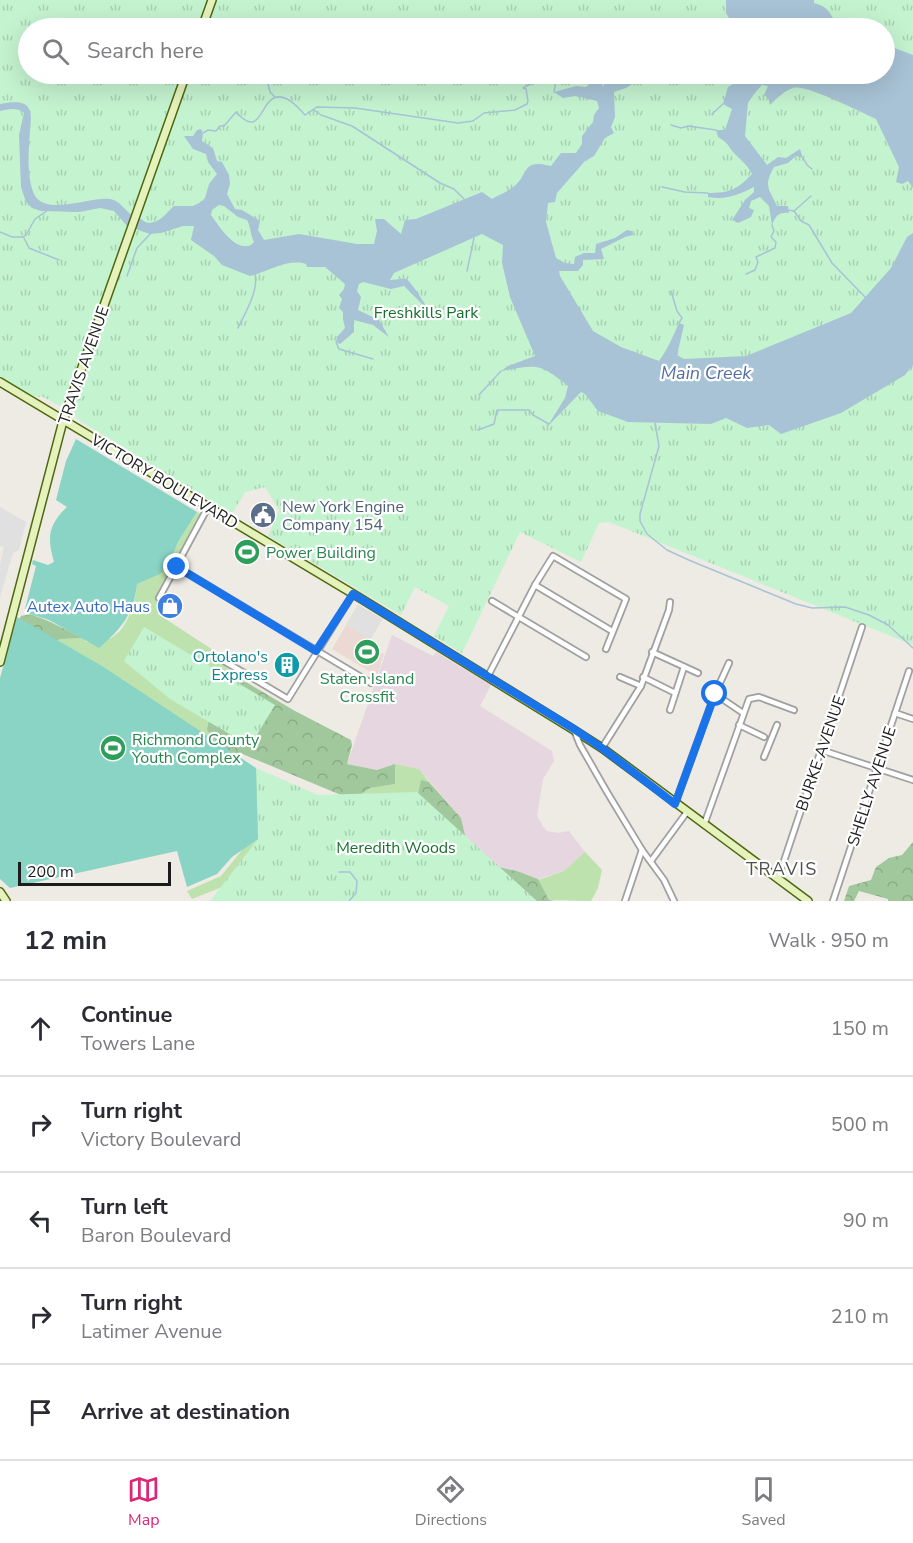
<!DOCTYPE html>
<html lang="en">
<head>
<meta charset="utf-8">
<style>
	body { margin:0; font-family:"Nunito Sans",sans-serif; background:#f2f2f3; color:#2b2b33 }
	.scale { position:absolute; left:18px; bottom:15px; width:153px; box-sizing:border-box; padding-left:6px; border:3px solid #1c1c1c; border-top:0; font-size:16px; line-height:21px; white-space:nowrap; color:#1c1c1c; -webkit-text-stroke:4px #fff; paint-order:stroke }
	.stop { position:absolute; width:18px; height:18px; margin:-14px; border:4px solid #1a73e8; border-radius:50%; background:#fff }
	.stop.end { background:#1a73e8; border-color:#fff; box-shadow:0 2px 6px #0008 }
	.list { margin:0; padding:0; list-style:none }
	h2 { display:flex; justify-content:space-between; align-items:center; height:78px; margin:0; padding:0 24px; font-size:26px }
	h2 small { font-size:20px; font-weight:400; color:#7c7c81 }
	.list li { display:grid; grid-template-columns:39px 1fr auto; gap:18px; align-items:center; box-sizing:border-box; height:96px; padding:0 24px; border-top:2px solid #e1e1e2 }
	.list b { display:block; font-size:22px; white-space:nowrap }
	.list p { margin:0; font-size:20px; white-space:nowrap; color:#7c7c81 }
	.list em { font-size:20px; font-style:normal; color:#7c7c81 }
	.icon { flex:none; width:33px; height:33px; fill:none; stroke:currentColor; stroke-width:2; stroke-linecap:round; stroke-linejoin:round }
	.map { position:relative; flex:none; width:913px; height:901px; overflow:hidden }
	.search { position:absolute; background:#fff; box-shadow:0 6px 24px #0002; left:18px; right:18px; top:18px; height:66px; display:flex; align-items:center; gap:15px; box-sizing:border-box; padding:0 21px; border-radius:33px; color:#7c7c81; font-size:22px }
	.sheet { height:558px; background:#fff }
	nav { display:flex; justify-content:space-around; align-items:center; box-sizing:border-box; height:84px; border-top:2px solid #e1e1e2; background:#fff; font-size:16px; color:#7c7c81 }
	nav a { display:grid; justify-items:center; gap:3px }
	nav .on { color:#db2777 }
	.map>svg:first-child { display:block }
	.commercial { fill:#ecd9d4 }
	.industrial { fill:#e5d6df }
	.grass { fill:#bee2ae }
	.forest { fill:url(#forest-crowns) }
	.park { fill:url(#park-tufts) }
	.pitch { fill:#89d4c5 }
	.parking { fill:#e0e0e0 }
	.water { fill:#a8c3d6; fill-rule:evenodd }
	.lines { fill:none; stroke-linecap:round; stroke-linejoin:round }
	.stream { stroke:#a8c3d6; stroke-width:1.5 }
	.street-casing { stroke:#a0a0a0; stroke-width:8 }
	.secondary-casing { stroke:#4e6710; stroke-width:10 }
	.street { stroke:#fff; stroke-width:4.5 }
	.secondary { stroke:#e5f2bc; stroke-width:7 }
	.route { stroke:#1a73e8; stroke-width:8 }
	.labels { text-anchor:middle; stroke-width:4.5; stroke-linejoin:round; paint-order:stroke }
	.park-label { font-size:16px; fill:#176e2e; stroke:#fff }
	.street-label { font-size:16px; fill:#1c1c1c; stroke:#fff }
	.service-label { font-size:16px; fill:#4e5e75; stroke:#fff; text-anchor:start }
	.leisure-label { font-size:16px; fill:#27864d; stroke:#fff; text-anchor:start }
	.shop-label { font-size:16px; fill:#366cbe; stroke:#fff; text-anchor:end }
	.culture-label { font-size:16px; fill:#0d838f; stroke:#fff; text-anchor:end }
	.water-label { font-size:18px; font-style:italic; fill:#536ca2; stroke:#fff }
	.neighbourhood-label { font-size:18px; letter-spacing:1.5px; fill:#4f4f4f; stroke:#fff }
</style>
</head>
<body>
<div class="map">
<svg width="913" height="901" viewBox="0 0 913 901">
	<defs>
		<pattern id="forest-crowns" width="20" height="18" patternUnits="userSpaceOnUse" patternTransform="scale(1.5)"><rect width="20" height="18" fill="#a1c89c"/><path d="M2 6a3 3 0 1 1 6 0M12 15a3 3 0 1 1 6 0" fill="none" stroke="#8aab86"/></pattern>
		<pattern id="park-tufts" width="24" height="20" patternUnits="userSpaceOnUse" patternTransform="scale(1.5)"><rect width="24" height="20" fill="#c4f3d0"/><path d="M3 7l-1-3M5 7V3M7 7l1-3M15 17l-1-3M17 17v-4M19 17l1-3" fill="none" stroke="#a8d0b2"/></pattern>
	</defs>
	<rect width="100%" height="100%" fill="#edebe3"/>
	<path class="commercial" d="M358,605L382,619L368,644L384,654L377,676L332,649Z"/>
	<path class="industrial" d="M392,635L433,656L436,652L491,685L480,706L552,751L554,761L543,779L537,816L544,828L547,831L558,833L569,831L585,852L564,871L538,879L517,871L493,866L466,839L461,818L419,769L395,764L377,770L347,764Z"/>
	<g class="grass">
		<path d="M197,512L201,514L158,591V614L213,650L218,661L246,682L222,686L224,753L281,782L308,804L225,886L192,899L187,891L221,876L247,844L120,690L123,679L115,682L43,645L61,639L82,638L87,642C94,641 104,641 111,638C128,629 136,601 137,584L159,574L169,564L178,542Z"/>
		<path d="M395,764L419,769L429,782L422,781L416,804L353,800L370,788L394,784Z"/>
		<path d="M585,852L602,870L598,888L591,901L549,900L538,880L564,871Z"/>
	</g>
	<g class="forest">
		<path d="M30,614C48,620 65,629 82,638L61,639L43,645L15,629L21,616Z"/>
		<path d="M246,682L295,711L351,740L352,745L347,764L377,770L395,764V784L370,788L353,800L240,753H224L207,730L210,714L222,686Z"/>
		<path d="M421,780L429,782L461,818L466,839L493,866L517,871L538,879L549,900L555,901H508L416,804Z"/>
		<path d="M913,842V901H888V899L859,891L854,901H844L849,886L871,880L876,867L889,858L902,855Z"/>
	</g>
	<g class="park">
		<path d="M0,0H209L199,28H28V74H183C143,182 106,291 66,399L60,406L41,396L39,397L26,393L0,377Z"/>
		<path d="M216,0H913V645L609,522L599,523L581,562L520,532L462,653L434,636L449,606L415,587L401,615L268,536L279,510L265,487L245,492L232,514L77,419L74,414L75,408L73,407L135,230H137L141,219L139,218L190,74H884V28H206Z"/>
		<path d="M144,627L275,705L250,746L170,699L124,661Z"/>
		<path d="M256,768L318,795L417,792L537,901H210L258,839Z"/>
	</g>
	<g class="pitch">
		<path d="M76,439L197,512L178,542L169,564L160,574L137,584C134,614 121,629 99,648L49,620L30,614L25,609L36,566L32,564L33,560L48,565L54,562C47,538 48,525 67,507L56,500L66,461Z"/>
		<path d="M17,617L102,666L256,768L258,839L232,857L217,874L187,887L177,851L10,888L0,879V678Z"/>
	</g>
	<g class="parking">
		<path d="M0,507L26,522L19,550L13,553L0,597V564L4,547L0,546Z"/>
		<path d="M358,605L382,619L370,640L346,625Z"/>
	</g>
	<g class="water">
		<path d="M726,0H814V3C826,6 831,12 835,23L844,25L860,21L877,28H732L733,25L726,13Z"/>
		<path d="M885,40L889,46L913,55V188L908,181L902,184L896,182L899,167L876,119C860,112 806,84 793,88C784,91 776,99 770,105L768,98L764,95L768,86L762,85L754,94L748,103L745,136L767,165L778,157L786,158L800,149L803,158L796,156L788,163L774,167C763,187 769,188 777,206H788L789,213C778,212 776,216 772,225L769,206L760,197L751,201L749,208L754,210L751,217L738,223L732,220L745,200L754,192V187C738,195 727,200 708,197V193C729,193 737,190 752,174C748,166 742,161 736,155C727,146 731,145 718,137L716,130H725L732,109L723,104L728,87L741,79L744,74H884Z"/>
		<path d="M619,74H649L626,88L614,92L615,117L611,127L614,133L605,138L594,156L585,161L557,193L555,202L548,203L546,222L556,258L565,263L574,264L575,257L584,253H595L596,244L615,238L627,230L632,231L633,235L625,237L601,249L604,259L583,260V265L578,271H559L560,276L593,331L621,347L659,361C668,349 673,336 679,323L684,325L677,355L684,359L746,356L851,313L891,268L907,237L913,233V365L905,375L841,413L781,434L769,425L747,428L726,418L711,424L628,422L598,411L585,394L581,392L547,427L565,398L568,386C538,362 538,365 501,371L508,366L535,356L510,297L502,263L503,245L482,234L394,273L390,280C394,280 401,278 406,279C411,281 426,306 430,312L404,286L391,289L363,282L359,284L357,291L361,297L358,310L379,320L389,337L373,325L354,320V332L340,344L336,342L337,337L345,328L343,319V312L339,308L342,299L339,295L344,289L345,284L325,267H307L306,264C288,258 267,272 250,276L222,265L214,256L191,240L194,226H183L161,233L150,234L127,226L114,211L100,208L79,212L41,211L32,208L26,202L21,187L19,135L24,113C18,107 8,109 0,111V104C42,95 29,120 29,146C28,161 28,183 35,196C48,216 91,196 110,199C121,201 124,210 132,215C134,217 138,217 141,219C144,220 143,222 148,223C160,223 166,213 174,206H193L201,202L205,198L209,184L217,174L208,162L206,154L193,149L184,136H193L197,130L201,129L203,133L202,141L213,148L217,161L222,162L229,175L230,184L227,194L235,209L242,210L260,221L258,230L264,240L299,234L357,244H374L377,231L375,219H384L401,234L405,220L416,219L482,192L492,199C499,195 507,192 513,187C530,175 520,158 551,166L561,153H576L582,144V136L593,122L594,115L599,108L597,101L575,96L563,98L554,92L576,86L586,87L590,83L601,80L603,87L608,78ZM219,205L224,206L238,217L247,220C251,227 250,234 254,242L251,245C235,252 219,226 211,215L212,210Z"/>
	</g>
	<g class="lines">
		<g class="stream">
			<path d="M260,74L266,76L270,92L275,97"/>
			<path d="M314,110L321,115L352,126L440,183L454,189L464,199"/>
			<path d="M712,114L723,104"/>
			<path d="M671,125L681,128L688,126L716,130"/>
			<path d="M203,133L208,130L216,131L220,126H224L236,112C266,145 258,85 287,99C294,102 299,109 305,115L317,107L355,108L458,123L473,121L484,113L515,110L527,104L528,101L526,89L523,88L540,79L556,80L554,92"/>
			<path d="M803,158L807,165L812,169"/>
			<path d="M662,187L685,192L708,193"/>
			<path d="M788,210L794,211L811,196"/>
			<path d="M794,211L801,221L809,225L832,263L865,297"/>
			<path d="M0,232L12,237H23L26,235L35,219L48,210"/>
			<path d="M24,238L29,248L59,260"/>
			<path d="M467,271L474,238"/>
			<path d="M746,274L755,270L758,262L756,257L775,248L776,242L771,237L774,231L772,225"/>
			<path d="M127,276L137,248L151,233"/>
			<path d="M671,291L677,311L682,318L679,323"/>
			<path d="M238,328C245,313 259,291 255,273"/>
			<path d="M336,342L339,349L373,359"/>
			<path d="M479,395L501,371"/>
			<path d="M655,423L659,446L640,514V521L647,534L667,550L691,561L796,604L812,608L845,607L869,615L888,625L913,648"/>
			<path d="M478,430L494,424L497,410H529L533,415L549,424"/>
			<path d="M339,872H350L357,881L356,893L349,901"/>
		</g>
		<g class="street-casing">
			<g id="street">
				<path d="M177,567L371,683"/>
				<path d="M535,585L612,631"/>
				<path d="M159,598L208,507"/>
				<path d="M492,601L586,657"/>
				<path d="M652,652L698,673"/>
				<path d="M224,661L288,699L353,594"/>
				<path d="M488,676L535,585L553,556L626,599L606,649"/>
				<path d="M620,677L641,686"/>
				<path d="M643,677L675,693"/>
				<path d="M715,694L743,713"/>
				<path d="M670,710L684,667"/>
				<path d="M895,713L913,719"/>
				<path d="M739,725L764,737"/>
				<path d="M574,730L580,745L607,792L642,850L664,880L674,901"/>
				<path d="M602,748L641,686L669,610L670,602"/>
				<path d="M821,750L913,780"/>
				<path d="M764,757L777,725"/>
				<path d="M675,804L714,696L729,663"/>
				<path d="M704,825L749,699L759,697L794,710"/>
				<path d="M651,861L687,812"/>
				<path d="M778,879L862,627"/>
				<path d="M625,901L642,850"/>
				<path d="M833,901L909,671"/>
			</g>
		</g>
		<g class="secondary-casing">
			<g id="secondary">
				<path d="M202,28L212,0"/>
				<path d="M0,382L360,598L574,730L602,748L808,901"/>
				<path d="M0,662L63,421L186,74"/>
				<path d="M0,892L6,901"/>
			</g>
		</g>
		<use href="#street" class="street"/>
		<use href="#secondary" class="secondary"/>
	</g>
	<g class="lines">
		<path class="route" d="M177,567L316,651L353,594L574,729L602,748L675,804L715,694"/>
	</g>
	<defs>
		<g id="civic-disc" transform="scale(1.35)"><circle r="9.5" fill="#5c6f8a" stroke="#fff"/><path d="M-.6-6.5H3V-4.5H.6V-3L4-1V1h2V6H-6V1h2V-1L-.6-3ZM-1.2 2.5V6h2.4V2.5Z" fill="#fff"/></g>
		<g id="stadium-disc" transform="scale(1.35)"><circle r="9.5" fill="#2e9e5b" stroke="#fff"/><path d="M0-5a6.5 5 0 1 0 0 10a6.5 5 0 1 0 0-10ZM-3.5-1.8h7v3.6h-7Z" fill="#fff"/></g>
		<g id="shop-disc" transform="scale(1.35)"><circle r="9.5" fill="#3f7fe0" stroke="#fff"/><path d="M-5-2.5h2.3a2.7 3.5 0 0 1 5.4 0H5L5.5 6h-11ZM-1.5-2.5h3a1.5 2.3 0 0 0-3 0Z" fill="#fff"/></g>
		<g id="building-disc" transform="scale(1.35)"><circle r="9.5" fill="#0f9aa8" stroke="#fff"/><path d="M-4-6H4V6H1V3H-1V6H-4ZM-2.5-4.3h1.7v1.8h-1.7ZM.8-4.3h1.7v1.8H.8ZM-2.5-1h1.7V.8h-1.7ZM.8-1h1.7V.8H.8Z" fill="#fff"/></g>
	</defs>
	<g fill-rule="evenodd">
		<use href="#civic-disc" x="263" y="515"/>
		<use href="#stadium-disc" x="247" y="552"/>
		<use href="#shop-disc" x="170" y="606"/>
		<use href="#stadium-disc" x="367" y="652"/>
		<use href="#building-disc" x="287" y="665"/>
		<use href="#stadium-disc" x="113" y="748"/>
	</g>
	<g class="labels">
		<g class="park-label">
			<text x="426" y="318">Freshkills Park</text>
			<text x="396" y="853">Meredith Woods</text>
		</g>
		<g class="street-label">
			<text transform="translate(83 365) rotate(-71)" y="6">TRAVIS AVENUE</text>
			<text transform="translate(165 481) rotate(31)" y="6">VICTORY BOULEVARD</text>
			<text transform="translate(820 753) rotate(-71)" y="6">BURKE AVENUE</text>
			<text transform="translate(871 786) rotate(-72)" y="6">SHELLY AVENUE</text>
		</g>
		<g class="service-label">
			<text x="282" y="512">New York Engine<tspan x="282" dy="18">Company 154</tspan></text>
		</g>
		<g class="leisure-label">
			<text x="266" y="558">Power Building</text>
			<text x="367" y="684" text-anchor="middle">Staten Island<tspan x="367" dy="18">Crossfit</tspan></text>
			<text x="132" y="745">Richmond County<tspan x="132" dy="18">Youth Complex</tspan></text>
		</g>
		<g class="shop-label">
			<text x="150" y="612">Autex Auto Haus</text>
		</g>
		<g class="culture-label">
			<text x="268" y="662">Ortolano's<tspan x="268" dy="18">Express</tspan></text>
		</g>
		<g class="water-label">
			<text x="706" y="379">Main Creek</text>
		</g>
		<g class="neighbourhood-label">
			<text x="782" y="875">TRAVIS</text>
		</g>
	</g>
</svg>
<div class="scale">200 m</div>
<div class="stop" style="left:715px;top:694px"></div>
<div class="stop end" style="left:177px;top:567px"></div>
<div class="search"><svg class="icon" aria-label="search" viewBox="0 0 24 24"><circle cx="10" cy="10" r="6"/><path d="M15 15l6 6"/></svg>Search here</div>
</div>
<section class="sheet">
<h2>12 min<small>Walk · 950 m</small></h2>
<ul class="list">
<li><svg class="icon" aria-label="ahead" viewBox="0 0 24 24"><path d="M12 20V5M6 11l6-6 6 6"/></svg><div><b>Continue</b><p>Towers Lane</p></div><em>150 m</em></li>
<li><svg class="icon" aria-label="right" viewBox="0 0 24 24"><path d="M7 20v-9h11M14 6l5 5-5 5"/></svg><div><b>Turn right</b><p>Victory Boulevard</p></div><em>500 m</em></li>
<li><svg class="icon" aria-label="left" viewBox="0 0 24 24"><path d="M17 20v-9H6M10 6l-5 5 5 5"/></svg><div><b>Turn left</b><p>Baron Boulevard</p></div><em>90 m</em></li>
<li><svg class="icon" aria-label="right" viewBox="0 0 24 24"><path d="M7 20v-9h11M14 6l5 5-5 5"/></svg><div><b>Turn right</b><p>Latimer Avenue</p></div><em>210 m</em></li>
<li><svg class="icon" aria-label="arrive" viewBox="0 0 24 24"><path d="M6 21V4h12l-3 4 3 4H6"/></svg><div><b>Arrive at destination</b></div></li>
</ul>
</section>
<nav>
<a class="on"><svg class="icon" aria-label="map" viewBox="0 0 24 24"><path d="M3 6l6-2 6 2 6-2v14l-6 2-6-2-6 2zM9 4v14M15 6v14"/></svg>Map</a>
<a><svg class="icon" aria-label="directions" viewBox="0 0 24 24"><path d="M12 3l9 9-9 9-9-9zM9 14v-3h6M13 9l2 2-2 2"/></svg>Directions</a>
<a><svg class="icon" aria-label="saved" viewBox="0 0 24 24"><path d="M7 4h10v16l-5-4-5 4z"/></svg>Saved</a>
</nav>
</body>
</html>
